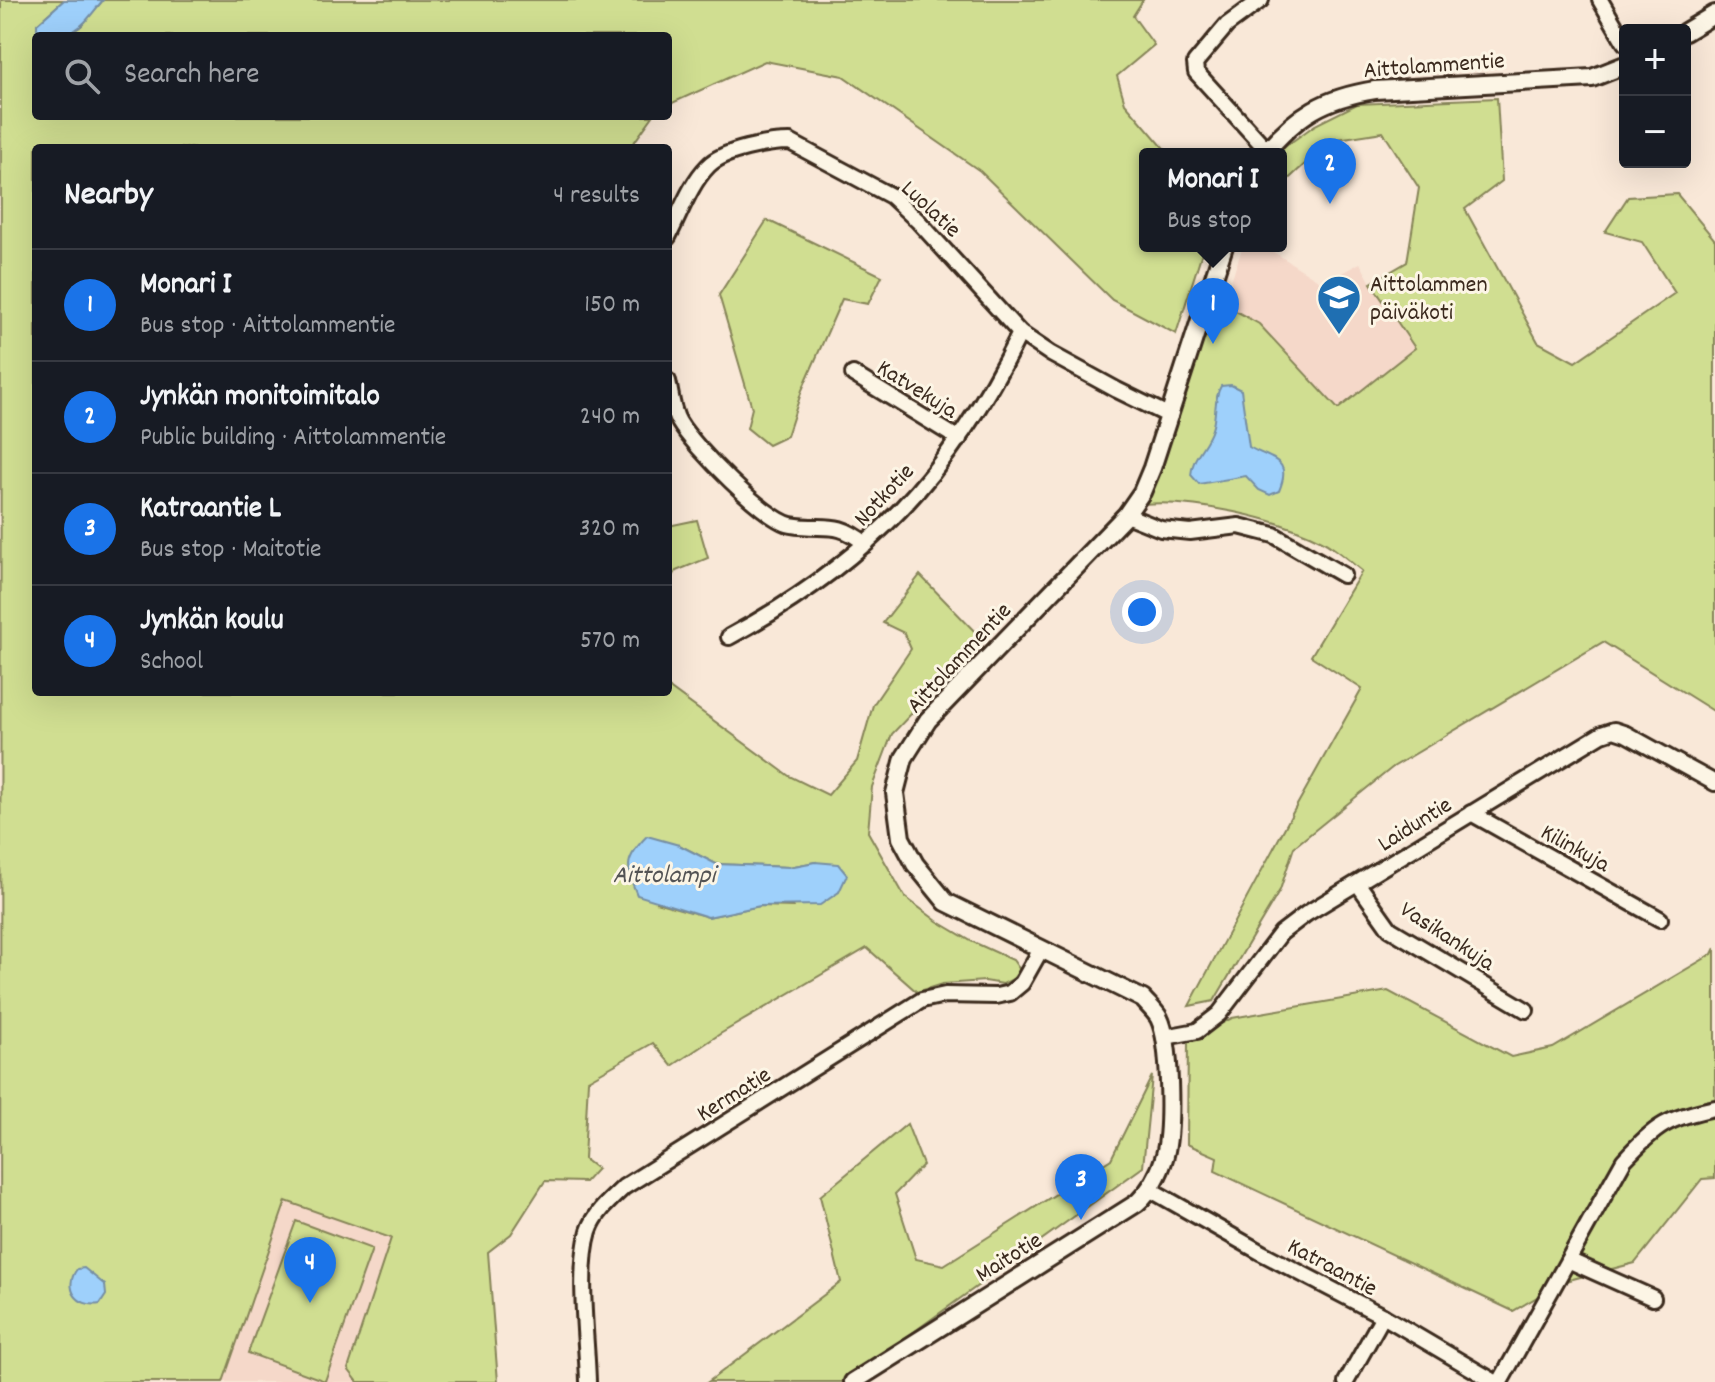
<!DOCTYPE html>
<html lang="en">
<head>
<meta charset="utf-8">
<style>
	body { margin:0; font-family:Dekko,sans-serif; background:#242831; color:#f1f3f6 }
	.controls { position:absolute; right:24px; top:24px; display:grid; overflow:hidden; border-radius:8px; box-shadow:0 8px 32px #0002 }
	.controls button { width:72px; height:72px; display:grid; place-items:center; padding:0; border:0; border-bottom:2px solid #363941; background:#171b24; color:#f1f3f6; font:40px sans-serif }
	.you { position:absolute; left:1142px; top:612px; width:28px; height:28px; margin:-20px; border:6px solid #fff; border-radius:50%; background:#1a73e8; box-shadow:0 0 0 12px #1a73e833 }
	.badge { display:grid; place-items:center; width:52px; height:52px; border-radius:50%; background:#1a73e8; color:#fff; font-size:26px; font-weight:700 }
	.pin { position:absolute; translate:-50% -66px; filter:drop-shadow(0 2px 4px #0008) }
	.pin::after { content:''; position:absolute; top:42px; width:28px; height:24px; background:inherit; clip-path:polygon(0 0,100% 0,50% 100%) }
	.popup { position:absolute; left:1139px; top:148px; width:148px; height:104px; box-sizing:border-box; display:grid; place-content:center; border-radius:8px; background:#171b24; filter:drop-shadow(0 2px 6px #0005); font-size:26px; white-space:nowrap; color:#9ea1a6 }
	.popup b { font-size:30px; color:#f1f3f6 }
	.popup::after { content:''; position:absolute; left:50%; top:100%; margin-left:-16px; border:16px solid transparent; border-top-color:#171b24 }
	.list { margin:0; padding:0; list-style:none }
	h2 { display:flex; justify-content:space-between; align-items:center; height:104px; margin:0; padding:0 32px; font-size:34px }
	h2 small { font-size:26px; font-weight:400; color:#9ea1a6 }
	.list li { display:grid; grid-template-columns:52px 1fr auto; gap:24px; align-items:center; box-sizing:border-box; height:112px; padding:0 32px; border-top:2px solid #363941 }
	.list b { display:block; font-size:30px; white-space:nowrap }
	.list p { margin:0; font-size:26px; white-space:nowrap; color:#9ea1a6 }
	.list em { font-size:26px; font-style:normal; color:#9ea1a6 }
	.icon { flex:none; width:44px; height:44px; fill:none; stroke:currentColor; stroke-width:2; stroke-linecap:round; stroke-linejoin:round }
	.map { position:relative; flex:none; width:1715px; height:1382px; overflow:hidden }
	.search { position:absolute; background:#171b24; box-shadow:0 8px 32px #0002; left:32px; top:32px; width:640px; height:88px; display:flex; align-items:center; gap:20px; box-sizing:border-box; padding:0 28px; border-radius:8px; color:#9ea1a6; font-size:30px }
	.panel { position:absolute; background:#171b24; box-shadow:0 8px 32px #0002; left:32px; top:144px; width:640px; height:552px; border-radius:8px }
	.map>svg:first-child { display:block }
	.built { fill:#f5d8c9 }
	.green { fill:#d0de91; stroke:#868458; stroke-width:2; fill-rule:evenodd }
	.water { fill:#9ed0fb; stroke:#768ea3; stroke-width:2 }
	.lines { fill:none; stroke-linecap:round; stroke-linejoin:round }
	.minor-casing { stroke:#3b2a1e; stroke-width:20 }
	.tertiary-casing { stroke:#3b2a1e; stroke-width:22 }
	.minor { stroke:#fcf5e5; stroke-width:14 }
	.tertiary { stroke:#fcf5e5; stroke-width:16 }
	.labels { text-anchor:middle; stroke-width:6; stroke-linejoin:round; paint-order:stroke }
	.street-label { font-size:24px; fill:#3b2a1e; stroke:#fcf5e5 }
	.poi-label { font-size:24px; fill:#3b2a1e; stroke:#fcf5e5; text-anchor:start }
	.water-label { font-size:26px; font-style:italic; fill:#545455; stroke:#fcf5e5 }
</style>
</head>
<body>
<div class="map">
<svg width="1715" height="1382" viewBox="0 0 1715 1382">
	<rect width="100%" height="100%" fill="#f9e8d8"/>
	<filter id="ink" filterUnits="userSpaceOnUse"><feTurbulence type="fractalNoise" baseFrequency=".0125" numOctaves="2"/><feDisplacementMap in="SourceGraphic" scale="16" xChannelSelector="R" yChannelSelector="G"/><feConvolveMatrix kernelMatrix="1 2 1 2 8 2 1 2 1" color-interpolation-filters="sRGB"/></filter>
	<g filter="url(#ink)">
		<g class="built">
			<path d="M1243,246H1264L1323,283L1360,263L1371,283L1416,348L1338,410L1259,324L1223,304Z"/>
			<path d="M286,1201L391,1237L348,1368L358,1382H223Z"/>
		</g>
		<g class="green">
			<path d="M1,0H64L37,24L36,116H653L630,148H36V692H668V687L789,776L828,795L857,761L873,705L911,649L904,633L883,623L920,575L982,639L892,734L872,787L868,832L905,897L937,921L971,941L1013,960L1020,970L1013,979L1003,984L985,981L942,984L917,992L867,948L720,1034L672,1066L653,1043L588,1080L584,1159L597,1169L585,1182L545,1181L511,1234L488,1252L498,1382H358L348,1369L391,1238L286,1201L223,1382H0ZM679,845L716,864L789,867L815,862L793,907L760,906L708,917L656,902Z"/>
			<path d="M103,0H1143L1133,16L1154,45L1117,76L1125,103L1169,154H1145V246H1204L1176,334L1112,300L980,171L843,76L765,61L668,105V36H68L82,25Z"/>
			<path d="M1497,98L1502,181L1465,209L1538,342L1575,362L1675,293L1642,242L1605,232L1628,197L1677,194L1715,240V712L1603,642L1393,767L1294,847L1280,890L1214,1001L1189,1006L1292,814L1362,689L1311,656L1362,571C1349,561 1337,549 1322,541C1277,518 1193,499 1142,504L1202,337H1213L1223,304L1259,324L1338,409L1415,348L1371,283L1407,262L1419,188L1383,132L1331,140L1281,186L1279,151L1315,125L1357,104Z"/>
			<path d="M767,220L882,276L868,304L842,299L802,390L787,436L768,445L747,428L752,408L719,295Z"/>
			<path d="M697,520L708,558L676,571L668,586V526Z"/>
			<path d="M1715,948V1178L1702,1179L1635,1263L1565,1281L1513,1311L1215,1171L1217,1157L1187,1144L1188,1041L1232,1018L1388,991L1511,1057L1553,1048L1712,954Z"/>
			<path d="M1152,1076L1143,1167L844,1382H708L841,1282L820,1196L907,1124L923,1165L895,1194L916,1259L944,1265L1111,1159Z"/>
			<path d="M296,1221L372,1249L325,1381L248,1353Z"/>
		</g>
		<g class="water">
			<path d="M64,0H103C78,31 78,36 37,36V24Z"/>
			<path d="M1231,385L1241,390L1249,447C1271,460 1293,458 1279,491L1270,495L1259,490L1246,476L1199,484L1191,475C1192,456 1207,446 1212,429C1217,415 1213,399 1221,386Z"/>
			<path d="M647,836L679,845L716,864L789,867L815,862L838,864L847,875L839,892L820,905L760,906L708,917L637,895C625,867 625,858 647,836Z"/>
			<path d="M84,1268L105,1285L106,1295L100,1304C77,1308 63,1288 77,1269Z"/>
		</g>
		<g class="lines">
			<g class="minor-casing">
				<g id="minor">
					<path d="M1261,0L1227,25L1195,63L1196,72L1267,150"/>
					<path d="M1600,0L1625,43"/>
					<path d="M668,237C680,214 690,184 708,166C723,150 769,142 790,142L891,196L918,221L1020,333L1051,354L1117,390L1170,416"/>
					<path d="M853,374L959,439"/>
					<path d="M668,381C671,394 672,411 679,422C693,446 765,520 791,525C825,531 835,519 866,544"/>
					<path d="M1126,515L1161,529L1190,532L1239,526L1274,535L1343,575"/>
					<path d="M729,637C867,563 951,473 1020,333"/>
					<path d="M1471,813L1660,919"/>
					<path d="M1358,884L1390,929L1526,1010"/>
					<path d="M1165,1037L1197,1031L1219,1014L1281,933L1306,914L1602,734L1614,730L1626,734L1715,783"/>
					<path d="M1151,1190L1262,1253L1383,1316L1495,1382"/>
					<path d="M1568,1260L1653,1298"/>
					<path d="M588,1382C587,1339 577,1271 589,1231C595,1213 610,1200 624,1187L922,1000L945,995L996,996L1010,993L1022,983L1040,951"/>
					<path d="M1346,1382L1383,1316"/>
					<path d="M1500,1382L1624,1160C1657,1125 1667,1118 1715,1108"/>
				</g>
			</g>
			<g class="tertiary-casing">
				<g id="tertiary">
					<path d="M1685,32L1715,14"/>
					<path d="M1264,154C1297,114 1325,98 1375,90L1592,78L1625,65"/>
					<path d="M853,1382L1137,1203C1151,1190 1160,1173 1165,1155C1172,1128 1171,1042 1159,1018C1155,1011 1148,1005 1143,999L946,902L915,864L901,838L895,793L904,758L928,720L1126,515L1142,492L1152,468L1224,246"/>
				</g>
			</g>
			<use href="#minor" class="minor"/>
			<use href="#tertiary" class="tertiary"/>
		</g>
	</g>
	<defs>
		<g id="school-pin" transform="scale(2.3)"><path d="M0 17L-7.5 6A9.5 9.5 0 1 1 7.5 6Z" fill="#1f6fb2" stroke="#fcf5e5"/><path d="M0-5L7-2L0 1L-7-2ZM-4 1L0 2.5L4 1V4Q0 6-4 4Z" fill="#fff"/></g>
	</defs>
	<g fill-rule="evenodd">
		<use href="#school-pin" x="1339" y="297"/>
	</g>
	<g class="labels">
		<g class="street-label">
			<text transform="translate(1434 64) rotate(-4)" y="8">Aittolammentie</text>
			<text transform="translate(932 208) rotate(43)" y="8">Luolatie</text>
			<text transform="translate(918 388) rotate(32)" y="8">Katvekuja</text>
			<text transform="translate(883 494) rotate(-47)" y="8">Notkotie</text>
			<text transform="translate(958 657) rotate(-47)" y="8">Aittolammentie</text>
			<text transform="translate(1414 823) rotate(-32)" y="8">Laiduntie</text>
			<text transform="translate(1576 847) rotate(29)" y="8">Kilinkuja</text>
			<text transform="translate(1448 935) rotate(33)" y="8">Vasikankuja</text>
			<text transform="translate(733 1093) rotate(-32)" y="8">Kermatie</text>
			<text transform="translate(1008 1256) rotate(-32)" y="8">Maitotie</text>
			<text transform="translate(1333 1266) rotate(28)" y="8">Katraantie</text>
		</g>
		<g class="poi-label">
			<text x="1370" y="291">Aittolammen<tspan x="1370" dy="28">päiväkoti</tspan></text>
		</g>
		<g class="water-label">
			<text x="664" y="882">Aittolampi</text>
		</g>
	</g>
</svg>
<div class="controls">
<button>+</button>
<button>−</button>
</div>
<div class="you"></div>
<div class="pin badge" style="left:1213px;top:344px">1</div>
<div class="popup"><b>Monari I</b>Bus stop</div>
<div class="pin badge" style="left:1330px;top:204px">2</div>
<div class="pin badge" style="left:1081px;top:1220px">3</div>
<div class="pin badge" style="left:310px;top:1303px">4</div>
<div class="search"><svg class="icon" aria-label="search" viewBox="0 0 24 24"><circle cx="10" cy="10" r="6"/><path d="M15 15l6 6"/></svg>Search here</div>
<section class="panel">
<h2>Nearby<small>4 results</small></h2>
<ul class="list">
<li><span class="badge">1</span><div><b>Monari I</b><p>Bus stop · Aittolammentie</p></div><em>150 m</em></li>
<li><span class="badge">2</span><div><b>Jynkän monitoimitalo</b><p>Public building · Aittolammentie</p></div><em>240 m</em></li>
<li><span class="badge">3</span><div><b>Katraantie L</b><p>Bus stop · Maitotie</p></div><em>320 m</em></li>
<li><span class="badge">4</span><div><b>Jynkän koulu</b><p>School</p></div><em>570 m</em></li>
</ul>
</section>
</div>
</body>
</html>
